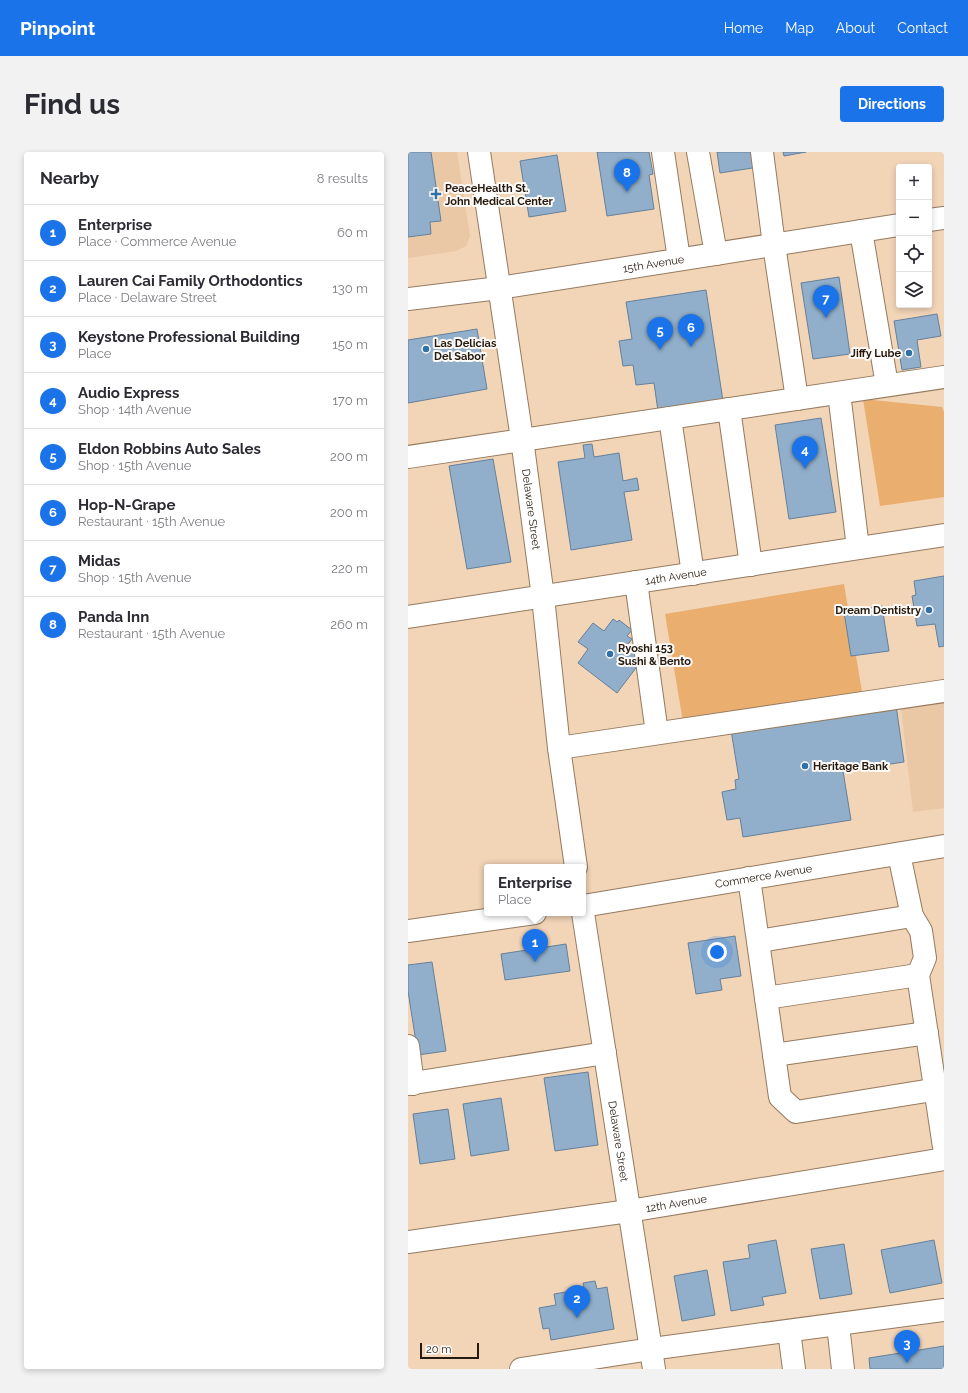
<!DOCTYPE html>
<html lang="en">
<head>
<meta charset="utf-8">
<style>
	body { margin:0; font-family:Raleway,sans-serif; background:#f2f2f3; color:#2b2b33 }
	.controls { position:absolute; right:12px; top:12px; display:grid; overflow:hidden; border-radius:4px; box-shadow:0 2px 6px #0003 }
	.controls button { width:36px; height:36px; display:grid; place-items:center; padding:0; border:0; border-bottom:1px solid #e1e1e2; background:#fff; color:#2b2b33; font:20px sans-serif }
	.scale { position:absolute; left:12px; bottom:10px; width:59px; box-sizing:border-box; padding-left:4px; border:2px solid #251a0f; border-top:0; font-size:11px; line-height:14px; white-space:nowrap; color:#251a0f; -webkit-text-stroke:3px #fefbf8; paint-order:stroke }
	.you { position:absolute; left:309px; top:800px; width:14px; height:14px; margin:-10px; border:3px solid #fff; border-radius:50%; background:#1a73e8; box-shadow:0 0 0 6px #1a73e833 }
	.badge { display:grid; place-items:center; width:26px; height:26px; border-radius:50%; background:#1a73e8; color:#fff; font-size:13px; font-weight:700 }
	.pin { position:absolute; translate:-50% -33px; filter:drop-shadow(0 1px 2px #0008) }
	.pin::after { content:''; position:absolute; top:21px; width:14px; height:12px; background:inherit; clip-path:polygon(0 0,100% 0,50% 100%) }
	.popup { position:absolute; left:76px; top:712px; width:102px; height:52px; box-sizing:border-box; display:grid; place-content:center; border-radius:4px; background:#fff; filter:drop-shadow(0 1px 3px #0005); font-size:13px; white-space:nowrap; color:#7c7c81 }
	.popup b { font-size:15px; color:#2b2b33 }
	.popup::after { content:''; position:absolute; left:50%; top:100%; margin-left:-8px; border:8px solid transparent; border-top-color:#fff }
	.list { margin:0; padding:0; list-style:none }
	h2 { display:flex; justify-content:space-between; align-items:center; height:52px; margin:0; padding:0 16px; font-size:17px }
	h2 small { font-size:13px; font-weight:400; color:#7c7c81 }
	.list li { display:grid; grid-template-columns:26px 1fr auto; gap:12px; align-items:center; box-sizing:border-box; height:56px; padding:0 16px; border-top:1px solid #e1e1e2 }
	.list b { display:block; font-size:15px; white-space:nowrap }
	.list p { margin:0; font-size:13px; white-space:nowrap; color:#7c7c81 }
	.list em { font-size:13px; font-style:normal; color:#7c7c81 }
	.icon { flex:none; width:22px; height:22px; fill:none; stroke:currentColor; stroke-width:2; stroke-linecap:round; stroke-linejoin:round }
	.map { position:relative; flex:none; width:536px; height:1217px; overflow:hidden; border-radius:4px }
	header { display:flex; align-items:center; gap:24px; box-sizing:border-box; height:56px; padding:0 20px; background:#1a73e8; color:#fff }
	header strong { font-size:19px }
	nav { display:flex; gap:22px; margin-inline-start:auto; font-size:14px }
	.intro { display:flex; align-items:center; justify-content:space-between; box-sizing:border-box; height:96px; padding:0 24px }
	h1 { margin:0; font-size:28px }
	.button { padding:10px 18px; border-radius:4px; background:#1a73e8; color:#fff; font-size:14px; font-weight:700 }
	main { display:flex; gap:24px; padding:0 24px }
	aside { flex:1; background:#fff; border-radius:4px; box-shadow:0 2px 6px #0003 }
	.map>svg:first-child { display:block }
	.built { fill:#eac7a5 }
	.green { fill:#eaae6f }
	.building { fill:#91afcb; stroke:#64809b }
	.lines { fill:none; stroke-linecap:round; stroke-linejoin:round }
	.minor-casing { stroke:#957a5f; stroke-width:24 }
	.major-casing { stroke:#957a5f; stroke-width:24 }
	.minor { stroke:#fff; stroke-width:22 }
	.major { stroke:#fff; stroke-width:22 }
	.poi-dot { fill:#3071a7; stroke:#fefbf8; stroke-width:1.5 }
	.labels { text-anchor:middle; stroke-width:4; stroke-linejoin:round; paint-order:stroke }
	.poi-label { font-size:11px; font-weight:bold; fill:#251a0f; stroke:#fefbf8; text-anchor:start }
	.street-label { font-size:11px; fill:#251a0f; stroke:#fefbf8 }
</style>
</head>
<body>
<header>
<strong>Pinpoint</strong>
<nav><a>Home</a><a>Map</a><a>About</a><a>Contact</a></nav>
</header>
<div class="intro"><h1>Find us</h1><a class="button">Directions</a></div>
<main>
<aside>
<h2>Nearby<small>8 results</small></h2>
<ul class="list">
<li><span class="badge">1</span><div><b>Enterprise</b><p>Place · Commerce Avenue</p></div><em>60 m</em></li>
<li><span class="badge">2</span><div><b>Lauren Cai Family Orthodontics</b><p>Place · Delaware Street</p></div><em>130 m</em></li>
<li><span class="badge">3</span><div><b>Keystone Professional Building</b><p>Place</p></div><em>150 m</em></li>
<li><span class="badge">4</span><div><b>Audio Express</b><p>Shop · 14th Avenue</p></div><em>170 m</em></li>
<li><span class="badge">5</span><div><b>Eldon Robbins Auto Sales</b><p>Shop · 15th Avenue</p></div><em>200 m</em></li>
<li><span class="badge">6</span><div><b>Hop-N-Grape</b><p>Restaurant · 15th Avenue</p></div><em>200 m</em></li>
<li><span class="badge">7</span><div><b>Midas</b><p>Shop · 15th Avenue</p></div><em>220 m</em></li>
<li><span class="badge">8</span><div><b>Panda Inn</b><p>Restaurant · 15th Avenue</p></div><em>260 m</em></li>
</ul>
</aside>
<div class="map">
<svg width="536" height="1217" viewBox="0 0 536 1217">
	<rect width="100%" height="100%" fill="#f2d4b7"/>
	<g class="built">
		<path d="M0,0H49L62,84L58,94L48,99L0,106Z"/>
		<path d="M536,549V656L505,660L493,556Z"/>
	</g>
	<g class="green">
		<path d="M455,247L534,255L536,260V345L472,354Z"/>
		<path d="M436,432L454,540L275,570L257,462Z"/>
	</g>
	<g class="building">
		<path d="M0,0H23L33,69L22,70L23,82L0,85Z"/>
		<path d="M189,0H241L245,22L241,23L246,57L199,64Z"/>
		<path d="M309,0H349L351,15L312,21Z"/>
		<path d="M375,0H398L376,4Z"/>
		<path d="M149,3L158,59L121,65L112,9Z"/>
		<path d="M431,125L442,202L405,207L393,131Z"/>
		<path d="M298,138L315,249L250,259L246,231L228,233L225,213L215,214L211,189L224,187L218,150Z"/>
		<path d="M529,162L533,184L509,188L513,215L494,218L486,169Z"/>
		<path d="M69,177L79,237L0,251V188Z"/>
		<path d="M413,266L428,360L381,367L367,273Z"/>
		<path d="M184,292L186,305L211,301L215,329L229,326L231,338L216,340L224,388L163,398L150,310L177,306L175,293Z"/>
		<path d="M85,307L103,410L59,417L41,314Z"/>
		<path d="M536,424V494L531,495L527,472L509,474L504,444L508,443L506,429Z"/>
		<path d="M474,454L481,499L443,504L436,460Z"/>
		<path d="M205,467L209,470L211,468L224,478L219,484L224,487L218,495L234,508L209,541L170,511L180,497L170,490L185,471L196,479Z"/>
		<path d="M488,553L496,610L435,619L443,668L335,685L332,666L319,668L314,640L328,637L327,628L331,627L323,578Z"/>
		<path d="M327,784L333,824L312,827L314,838L288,842L280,791Z"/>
		<path d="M158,792L162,819L97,828L93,802Z"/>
		<path d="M24,810L38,899L10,903L0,839V813Z"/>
		<path d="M180,920L190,993L147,999L136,926Z"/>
		<path d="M93,946L101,998L63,1004L55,952Z"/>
		<path d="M40,957L47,1007L12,1012L5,962Z"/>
		<path d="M368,1088L378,1141L354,1145L356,1153L323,1159L315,1110L342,1106L340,1093Z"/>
		<path d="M526,1088L534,1131L482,1141L473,1098Z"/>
		<path d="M436,1092L444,1142L412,1147L403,1097Z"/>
		<path d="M299,1118L307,1163L274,1169L266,1124Z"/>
		<path d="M187,1129L189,1137L199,1135L206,1177L143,1188L141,1176L135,1177L131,1156L148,1153L146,1142L176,1137L175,1131Z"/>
		<path d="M536,1194V1217H462L461,1206Z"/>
	</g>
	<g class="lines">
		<g class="minor-casing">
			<g id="minor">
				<path id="s1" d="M71,0L114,287L135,445L151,596L168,715"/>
				<path d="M255,0L271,107"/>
				<path d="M290,0L308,102"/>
				<path d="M354,0L366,93L389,247"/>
				<path d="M453,79L479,233"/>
				<path d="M431,241L450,396"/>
				<path d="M321,257L343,413"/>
				<path d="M262,266L285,422"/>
				<path d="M0,305L536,225"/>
				<path d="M228,430L249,581"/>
				<path id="s2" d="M0,465L536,383"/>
				<path d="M151,596L536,539"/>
				<path d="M491,702L504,764L513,779L517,806L510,823L536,995"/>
				<path d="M341,726L372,945L388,960L536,936"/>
				<path id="s3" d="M175,761L246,1217"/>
				<path d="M351,789L504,764"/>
				<path d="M358,846L510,823"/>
				<path d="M0,894L5,932"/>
				<path d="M366,903L519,881"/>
				<path d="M0,932L197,901"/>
				<path id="s4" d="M0,1090L221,1059L536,1007"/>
				<path d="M430,1173L435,1217"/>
				<path d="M381,1179L386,1217"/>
				<path d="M113,1217L243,1197L536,1158"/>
			</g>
		</g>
		<g class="major-casing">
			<g id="major">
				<path d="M521,68L536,66"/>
				<path id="s5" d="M0,147L91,136L491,73"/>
				<path id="s6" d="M175,754L536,694"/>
				<path d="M0,779L127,761"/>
			</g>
		</g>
		<use href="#minor" class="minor"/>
		<use href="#major" class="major"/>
	</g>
	<g class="poi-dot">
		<path d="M26 36h4v4h4v4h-4v4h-4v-4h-4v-4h4z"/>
		<circle cx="18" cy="197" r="4"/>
		<circle cx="501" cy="201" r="4"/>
		<circle cx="521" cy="458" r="4"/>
		<circle cx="202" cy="502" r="4"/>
		<circle cx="397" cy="614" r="4"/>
	</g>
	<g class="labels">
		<g class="poi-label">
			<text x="37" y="40">PeaceHealth St.<tspan x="37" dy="13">John Medical Center</tspan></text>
			<text x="26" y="195">Las Delicias<tspan x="26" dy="13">Del Sabor</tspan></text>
			<text x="493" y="205" text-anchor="end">Jiffy Lube</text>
			<text x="513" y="462" text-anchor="end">Dream Dentistry</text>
			<text x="210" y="500">Ryoshi 153<tspan x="210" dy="13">Sushi &amp; Bento</tspan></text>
			<text x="405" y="618">Heritage Bank</text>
		</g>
		<g class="street-label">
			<text dy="4" stroke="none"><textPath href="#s5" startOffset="248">15th Avenue</textPath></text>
			<text dy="4" stroke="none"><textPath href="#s1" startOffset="361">Delaware Street</textPath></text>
			<text dy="4" stroke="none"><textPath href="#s2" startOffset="271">14th Avenue</textPath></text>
			<text dy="4" stroke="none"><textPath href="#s6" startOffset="183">Commerce Avenue</textPath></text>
			<text dy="4" stroke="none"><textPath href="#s3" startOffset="231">Delaware Street</textPath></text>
			<text dy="4" stroke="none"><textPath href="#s4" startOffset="271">12th Avenue</textPath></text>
		</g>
	</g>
</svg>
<div class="controls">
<button>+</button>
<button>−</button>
<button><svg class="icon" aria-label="locate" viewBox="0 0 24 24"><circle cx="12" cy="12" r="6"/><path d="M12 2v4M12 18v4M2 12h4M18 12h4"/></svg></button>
<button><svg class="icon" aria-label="layers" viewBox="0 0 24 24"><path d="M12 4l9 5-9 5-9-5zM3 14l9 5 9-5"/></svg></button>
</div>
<div class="scale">20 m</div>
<div class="you"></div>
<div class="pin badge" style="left:127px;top:810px">1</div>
<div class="popup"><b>Enterprise</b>Place</div>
<div class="pin badge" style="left:169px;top:1166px">2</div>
<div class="pin badge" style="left:499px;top:1211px">3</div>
<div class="pin badge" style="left:397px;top:317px">4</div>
<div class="pin badge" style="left:252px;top:198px">5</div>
<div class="pin badge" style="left:283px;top:195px">6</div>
<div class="pin badge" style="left:418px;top:166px">7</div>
<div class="pin badge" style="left:219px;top:40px">8</div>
</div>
</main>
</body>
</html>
